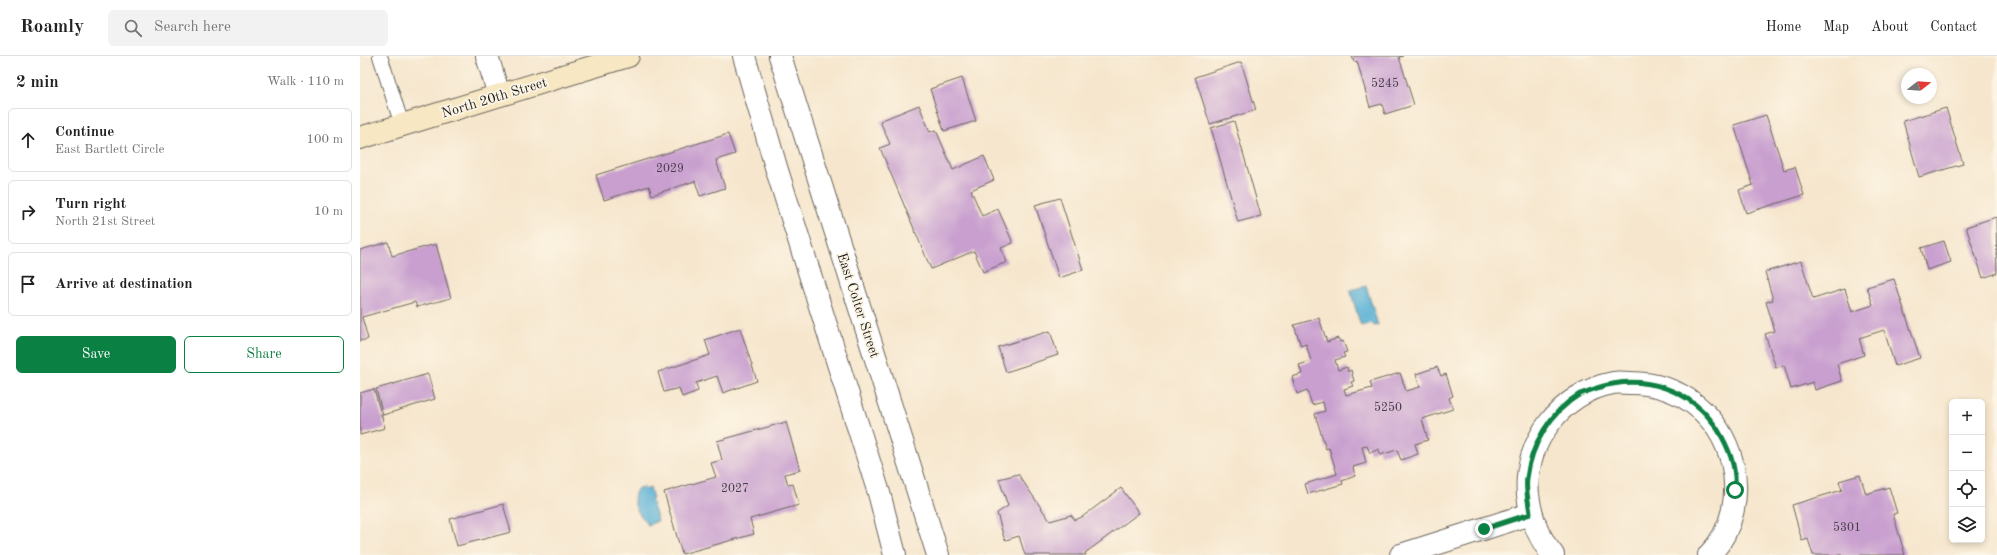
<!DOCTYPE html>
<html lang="en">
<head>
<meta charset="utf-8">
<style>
	body { margin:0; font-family:"Old Standard TT",serif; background:#f2f2f2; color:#222 }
	.controls { position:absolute; right:12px; bottom:12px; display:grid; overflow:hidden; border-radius:6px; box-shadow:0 2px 6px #0003 }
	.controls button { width:36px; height:36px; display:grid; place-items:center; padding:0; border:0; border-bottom:1px solid #e0e0e0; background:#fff; color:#222; font:20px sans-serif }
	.compass { position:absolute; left:1541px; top:12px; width:36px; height:36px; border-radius:50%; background:#fff; box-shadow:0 2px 6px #0003; rotate:73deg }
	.stop { position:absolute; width:12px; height:12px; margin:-9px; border:3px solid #0b8043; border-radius:50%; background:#fff }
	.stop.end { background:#0b8043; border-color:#fff; box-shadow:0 1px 4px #0008 }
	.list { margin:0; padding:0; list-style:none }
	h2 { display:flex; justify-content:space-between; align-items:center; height:52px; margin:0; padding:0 16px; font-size:17px }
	h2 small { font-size:13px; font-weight:400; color:#767676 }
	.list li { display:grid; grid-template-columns:26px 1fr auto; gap:12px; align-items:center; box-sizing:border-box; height:64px; margin:0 8px 8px; padding:0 8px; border:1px solid #e0e0e0; border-radius:6px }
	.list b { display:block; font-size:15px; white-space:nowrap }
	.list p { margin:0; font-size:13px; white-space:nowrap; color:#767676 }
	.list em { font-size:13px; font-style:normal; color:#767676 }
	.actions { display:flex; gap:8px; padding:12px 16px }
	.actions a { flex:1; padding:9px 0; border:1px solid #0b8043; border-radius:6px; text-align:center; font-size:14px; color:#0b8043 }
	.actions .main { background:#0b8043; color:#fff }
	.icon { flex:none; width:22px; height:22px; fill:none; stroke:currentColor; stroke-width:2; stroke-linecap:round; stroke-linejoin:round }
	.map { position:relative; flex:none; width:1637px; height:499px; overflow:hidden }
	header { display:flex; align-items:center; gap:24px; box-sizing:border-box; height:56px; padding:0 20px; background:#fff; border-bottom:1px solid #e0e0e0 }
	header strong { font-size:19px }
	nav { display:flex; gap:22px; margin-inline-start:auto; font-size:14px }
	.search { width:280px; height:36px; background:#f2f2f2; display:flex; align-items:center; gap:10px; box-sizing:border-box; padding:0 14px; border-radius:6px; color:#767676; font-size:15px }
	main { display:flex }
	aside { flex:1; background:#fff }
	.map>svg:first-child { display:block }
	.water { fill:#58b1d6; stroke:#3a6679 }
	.building { fill:#c89fcf }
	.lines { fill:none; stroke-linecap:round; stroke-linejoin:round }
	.lane-casing { stroke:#68635a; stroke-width:16 }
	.street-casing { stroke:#68635a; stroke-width:24 }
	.secondary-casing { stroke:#68635a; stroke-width:24 }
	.lane { stroke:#fff; stroke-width:14 }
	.street { stroke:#fff; stroke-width:22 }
	.secondary { stroke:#f7e8c3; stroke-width:22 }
	.route { stroke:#0b8043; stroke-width:5 }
	.labels { text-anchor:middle; stroke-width:3.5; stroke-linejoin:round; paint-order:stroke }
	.number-label { font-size:12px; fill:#473d49 }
	.street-label { font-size:14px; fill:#1c1c1c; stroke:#fcf5e5 }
</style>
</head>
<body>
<header>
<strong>Roamly</strong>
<div class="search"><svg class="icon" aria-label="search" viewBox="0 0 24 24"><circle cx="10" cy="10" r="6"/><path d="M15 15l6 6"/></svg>Search here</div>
<nav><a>Home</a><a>Map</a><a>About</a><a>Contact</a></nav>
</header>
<main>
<aside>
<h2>2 min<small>Walk · 110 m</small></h2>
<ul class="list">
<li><svg class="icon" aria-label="ahead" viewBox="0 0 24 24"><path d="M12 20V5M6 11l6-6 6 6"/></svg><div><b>Continue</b><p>East Bartlett Circle</p></div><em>100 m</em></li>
<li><svg class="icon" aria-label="right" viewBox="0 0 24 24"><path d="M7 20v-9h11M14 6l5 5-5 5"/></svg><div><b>Turn right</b><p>North 21st Street</p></div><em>10 m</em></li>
<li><svg class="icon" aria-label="arrive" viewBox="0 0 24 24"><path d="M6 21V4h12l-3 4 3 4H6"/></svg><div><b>Arrive at destination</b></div></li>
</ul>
<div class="actions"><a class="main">Save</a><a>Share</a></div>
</aside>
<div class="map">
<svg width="1637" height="499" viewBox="0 0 1637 499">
	<rect width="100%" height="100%" fill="#fcf5e5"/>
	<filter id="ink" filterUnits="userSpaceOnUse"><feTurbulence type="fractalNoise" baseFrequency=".025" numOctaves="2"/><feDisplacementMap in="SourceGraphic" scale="8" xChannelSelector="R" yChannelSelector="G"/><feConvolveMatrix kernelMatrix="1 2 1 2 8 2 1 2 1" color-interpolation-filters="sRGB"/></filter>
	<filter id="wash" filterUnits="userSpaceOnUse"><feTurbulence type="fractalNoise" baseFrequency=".012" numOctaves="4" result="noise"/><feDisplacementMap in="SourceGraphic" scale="16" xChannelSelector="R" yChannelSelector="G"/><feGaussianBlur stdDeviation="0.9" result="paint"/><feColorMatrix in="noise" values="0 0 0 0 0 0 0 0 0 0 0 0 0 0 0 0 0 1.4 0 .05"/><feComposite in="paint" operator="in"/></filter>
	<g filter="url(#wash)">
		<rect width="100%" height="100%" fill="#f6e6cd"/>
		<g class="water">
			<path d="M1006,230L1018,269L1014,270L1012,267L1001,270L990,234Z"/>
			<path d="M284,431L285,434L290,432L293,443L291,444L298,465L288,469C279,457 268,447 278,432Z"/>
		</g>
		<g id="blocks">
			<g class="building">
				<path d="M992,0H1043L1039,1L1054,49L1025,58L1022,48L1010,51L997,5L994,6Z"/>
				<path d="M881,6L896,54L850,68L835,21Z"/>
				<path d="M602,22L616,65L584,75L570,33Z"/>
				<path d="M559,49L570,76L576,74L593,114L624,100L634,124L611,134L622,160L638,153L653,187L641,192L647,206L623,216L614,195L571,213L520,92L530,88L520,65Z"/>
				<path d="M1586,52L1603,108L1559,121L1543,65Z"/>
				<path d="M1406,59L1424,114L1435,111L1444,139L1386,157L1379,134L1393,129L1374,69Z"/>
				<path d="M874,65L901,160L878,166L851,72Z"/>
				<path d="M368,78L375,98L356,104L365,132L340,140L335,125L292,139L289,130L244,144L236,119Z"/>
				<path d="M700,142L723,214L699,222L675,149Z"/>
				<path d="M1636,161L1637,217L1623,222L1606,171Z"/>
				<path d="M1584,185L1591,206L1567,214L1561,192Z"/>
				<path d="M28,186L32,200L76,188L91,242L57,251L55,246L2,261L8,283L0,285V194Z"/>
				<path d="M1441,205L1453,243L1485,233L1492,256L1513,249L1507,231L1534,223L1560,302L1535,310L1524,274L1499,282L1504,299L1477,308L1482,325L1455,334L1453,326L1431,333L1424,309L1416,312L1405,278L1415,275L1406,246L1413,244L1405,216Z"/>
				<path d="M959,262L967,286L978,282L980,286L983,285L987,296L983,297L985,301L975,304L978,314L987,311L988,316L991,314L994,325L991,326L993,330L984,333L986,339L1012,332L1010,326L1040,317L1046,335L1060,331L1056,318L1077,311L1081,320L1086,318L1093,340L1089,342L1093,353L1062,363L1068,384L1055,388L1058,398L1041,404L1037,394L1020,399L1019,393L1010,397L1007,390L1002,391L1006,407L993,411L995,420L982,425L983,428L948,438L945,428L977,418L969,392L966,393L955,358L965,355L963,346L952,349L947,334L937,338L932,321L942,318L939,309L951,305L946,288L941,290L934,269Z"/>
				<path d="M380,272L397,325L363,337L357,320L336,327L338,335L322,341L319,332L304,336L298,316L350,299L345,284Z"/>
				<path d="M690,275L698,299L646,316L638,291Z"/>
				<path d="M68,318L75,343L23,359L16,333Z"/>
				<path d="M14,333L25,372L0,379V337Z"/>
				<path d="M426,366L440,414L425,418L428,429L433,428L439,449L390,463L394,478L322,498L304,436L356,421L351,407L362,404L357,385Z"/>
				<path d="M658,418L690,465L711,459L715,464L722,461L761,432L779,457L725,497L726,499H665L659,480L646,484L644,482L637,457L648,450L639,423Z"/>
				<path d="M1500,419L1506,438L1529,431L1537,457L1533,458L1545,499H1453L1448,483L1442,485L1432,449L1482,434L1479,425Z"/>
				<path d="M143,448L151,476L97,490L90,463Z"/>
			</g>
		</g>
	</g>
	<g filter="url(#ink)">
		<use href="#blocks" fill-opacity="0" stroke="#68635a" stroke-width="1"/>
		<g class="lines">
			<g class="lane-casing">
				<path id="lane" d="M20,0L42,69"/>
			</g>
			<g class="street-casing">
				<g id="street">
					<path d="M127,0L139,39"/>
					<path d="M384,0L416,111L519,437L535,499"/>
					<path d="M420,0L578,499"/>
					<path d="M1041,499L1170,458"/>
					<path d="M1193,499C1178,482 1171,462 1168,439C1163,387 1201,337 1253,327C1259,326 1265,327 1271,327C1320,327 1360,359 1372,406C1380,438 1373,475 1349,499"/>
				</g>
			</g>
			<g class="secondary-casing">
				<path id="secondary" d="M0,82L268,0"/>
			</g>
			<use href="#lane" class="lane"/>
			<use href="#street" class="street"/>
			<use href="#secondary" class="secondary"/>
		</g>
	</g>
	<g class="lines" filter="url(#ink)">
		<path class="route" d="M1124,473L1170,458C1169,447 1165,434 1167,422C1171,389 1190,356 1220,338C1225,336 1232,334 1237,332C1283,317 1332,333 1358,374C1369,392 1377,413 1375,434"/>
	</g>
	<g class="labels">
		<g class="number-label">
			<text x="1025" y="31">5245</text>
			<text x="310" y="116">2029</text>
			<text x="1028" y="355">5250</text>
			<text x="375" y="436">2027</text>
			<text x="1487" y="475">5301</text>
		</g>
		<g class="street-label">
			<text transform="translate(134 41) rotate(-17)" y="5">North 20th Street</text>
			<text transform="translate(499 249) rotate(72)" y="5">East Colter Street</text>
		</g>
	</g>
</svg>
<div class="controls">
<button>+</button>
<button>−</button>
<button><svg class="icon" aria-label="locate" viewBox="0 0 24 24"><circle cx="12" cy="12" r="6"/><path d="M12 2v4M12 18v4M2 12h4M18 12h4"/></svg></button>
<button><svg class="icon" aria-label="layers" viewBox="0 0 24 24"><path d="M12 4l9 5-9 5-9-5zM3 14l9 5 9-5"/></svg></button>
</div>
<svg class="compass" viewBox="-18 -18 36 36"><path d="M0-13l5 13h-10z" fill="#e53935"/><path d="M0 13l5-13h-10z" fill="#767676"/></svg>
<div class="stop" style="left:1375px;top:434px"></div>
<div class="stop end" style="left:1124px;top:473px"></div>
</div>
</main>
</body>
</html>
